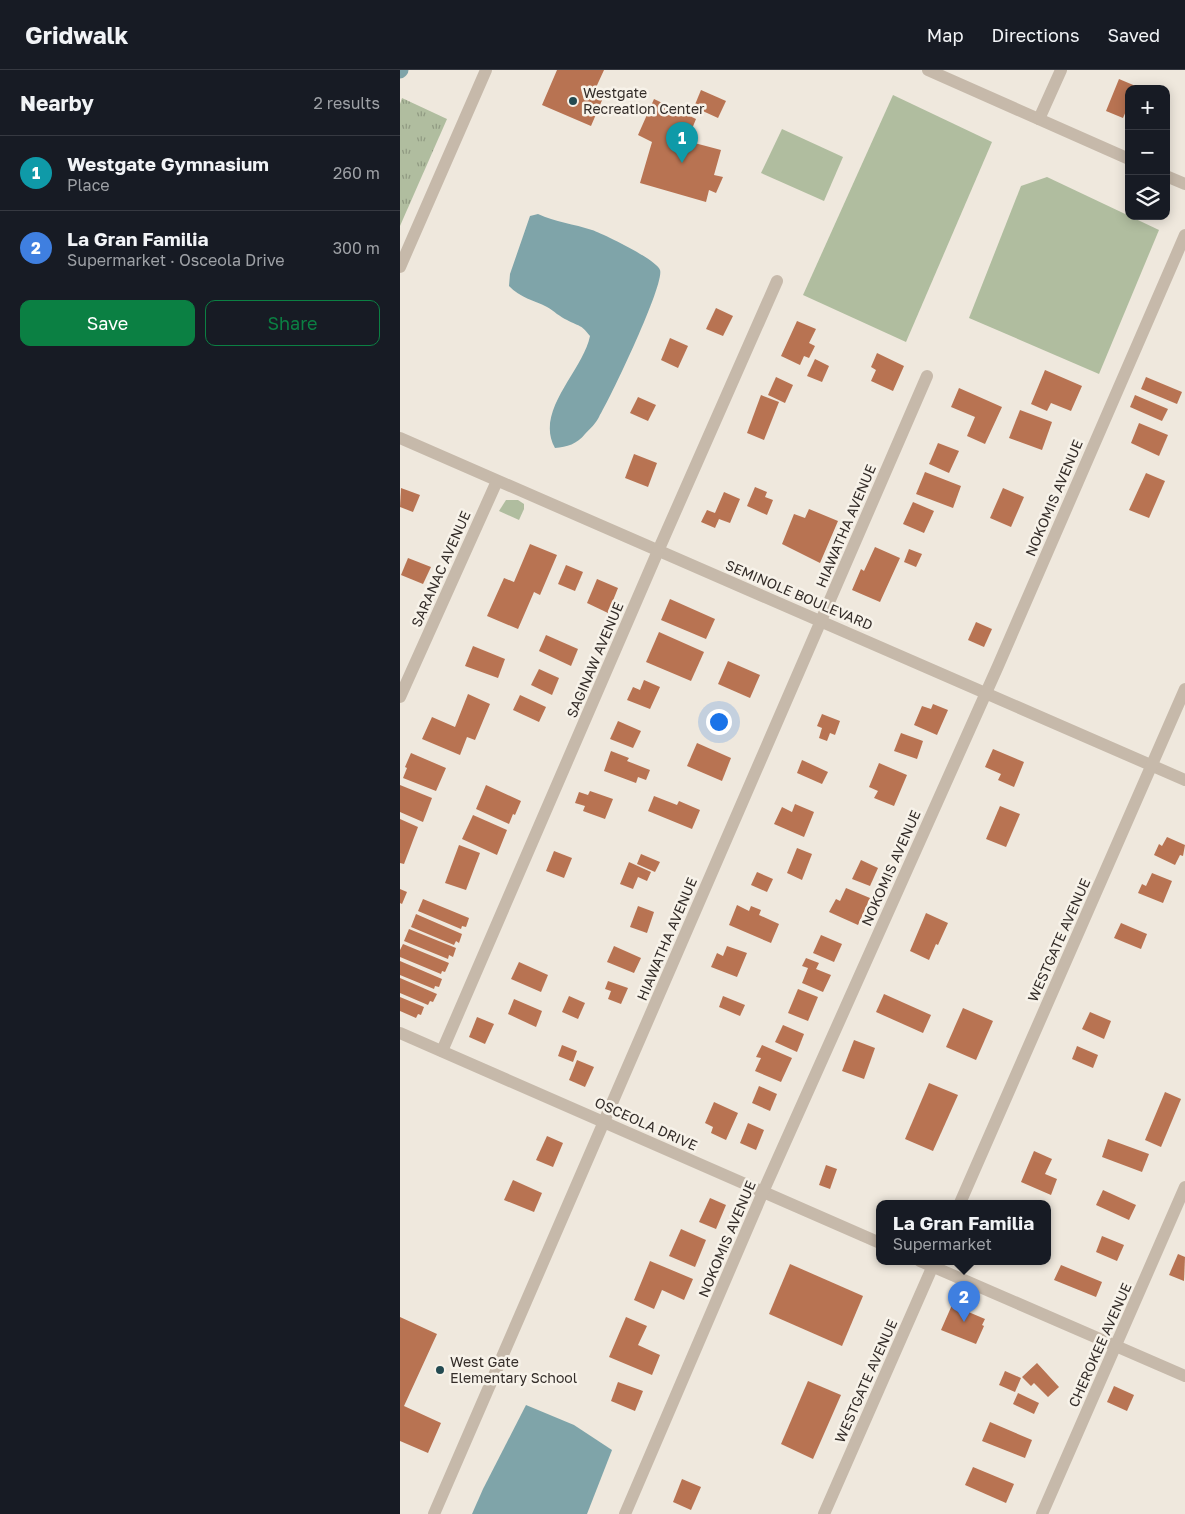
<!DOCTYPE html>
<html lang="en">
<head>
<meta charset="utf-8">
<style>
	body { margin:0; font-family:"Golos Text",sans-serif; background:#242831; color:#f1f3f6 }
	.controls { position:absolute; right:15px; top:15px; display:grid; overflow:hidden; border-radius:10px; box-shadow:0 2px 12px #0003 }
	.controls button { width:45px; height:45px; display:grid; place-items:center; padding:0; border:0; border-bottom:1px solid #363941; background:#171b24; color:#f1f3f6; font:25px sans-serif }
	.you { position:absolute; left:318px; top:651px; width:18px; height:18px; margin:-12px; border:4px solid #fff; border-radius:50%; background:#1a73e8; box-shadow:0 0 0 8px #1a73e833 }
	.badge { display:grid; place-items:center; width:32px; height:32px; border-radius:50%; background:#0b8043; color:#fff; font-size:16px; font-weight:700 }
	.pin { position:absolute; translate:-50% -41px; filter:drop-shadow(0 1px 2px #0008) }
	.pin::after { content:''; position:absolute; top:26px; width:18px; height:15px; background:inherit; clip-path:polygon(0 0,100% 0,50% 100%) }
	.popup { position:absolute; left:476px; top:1130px; width:175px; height:65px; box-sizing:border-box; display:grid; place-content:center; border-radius:10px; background:#171b24; filter:drop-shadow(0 1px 4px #0005); font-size:16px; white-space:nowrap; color:#9ea1a6 }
	.popup b { font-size:19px; color:#f1f3f6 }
	.popup::after { content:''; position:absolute; left:50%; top:100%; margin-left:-10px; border:10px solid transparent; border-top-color:#171b24 }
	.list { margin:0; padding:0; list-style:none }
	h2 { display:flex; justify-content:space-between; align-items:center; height:65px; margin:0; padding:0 20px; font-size:21px }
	h2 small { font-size:16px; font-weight:400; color:#9ea1a6 }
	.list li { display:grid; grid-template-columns:32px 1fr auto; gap:15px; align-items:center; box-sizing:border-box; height:75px; padding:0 20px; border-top:1px solid #363941 }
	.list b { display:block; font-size:19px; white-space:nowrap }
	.list p { margin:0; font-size:16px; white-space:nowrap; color:#9ea1a6 }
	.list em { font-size:16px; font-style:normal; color:#9ea1a6 }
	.actions { display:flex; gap:10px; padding:15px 20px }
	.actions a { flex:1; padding:11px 0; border:1px solid #0b8043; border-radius:10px; text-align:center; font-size:18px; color:#0b8043 }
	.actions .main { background:#0b8043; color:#fff }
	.icon { flex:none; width:28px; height:28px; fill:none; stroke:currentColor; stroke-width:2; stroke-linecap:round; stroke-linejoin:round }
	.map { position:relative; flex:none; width:785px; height:1444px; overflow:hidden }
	header { display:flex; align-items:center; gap:30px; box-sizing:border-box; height:70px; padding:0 25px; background:#171b24; border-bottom:1px solid #363941 }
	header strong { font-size:24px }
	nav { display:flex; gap:28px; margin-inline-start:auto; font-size:18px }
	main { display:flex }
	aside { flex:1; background:#171b24 }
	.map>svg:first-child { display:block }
	.grass { fill:#b0bd9f }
	.park { fill:url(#park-tufts) }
	.water { fill:#7fa4a9 }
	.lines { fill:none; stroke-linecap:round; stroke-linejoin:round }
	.canal { stroke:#7fa4a9; stroke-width:15 }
	.building { fill:#b87352 }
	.minor { stroke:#c6b9aa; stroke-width:12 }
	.poi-dot { fill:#234a51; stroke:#f7f2e9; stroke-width:2 }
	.labels { text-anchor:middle; stroke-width:5; stroke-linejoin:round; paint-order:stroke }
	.poi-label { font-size:14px; fill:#342d29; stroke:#f7f2e9; text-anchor:start }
	.street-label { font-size:14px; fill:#342d29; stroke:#f7f2e9 }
</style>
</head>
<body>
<header>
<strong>Gridwalk</strong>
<nav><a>Map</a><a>Directions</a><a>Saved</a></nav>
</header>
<main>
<aside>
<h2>Nearby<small>2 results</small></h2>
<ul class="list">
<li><span class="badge" style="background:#0f9aa8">1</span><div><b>Westgate Gymnasium</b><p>Place</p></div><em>260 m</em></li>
<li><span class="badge" style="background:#3f7fe0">2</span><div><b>La Gran Familia</b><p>Supermarket · Osceola Drive</p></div><em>300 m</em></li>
</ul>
<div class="actions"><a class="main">Save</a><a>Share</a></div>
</aside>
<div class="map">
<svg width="785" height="1444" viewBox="0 0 785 1444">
	<defs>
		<pattern id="park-tufts" width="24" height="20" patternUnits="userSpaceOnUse" patternTransform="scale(1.25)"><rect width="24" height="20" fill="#b0bd9f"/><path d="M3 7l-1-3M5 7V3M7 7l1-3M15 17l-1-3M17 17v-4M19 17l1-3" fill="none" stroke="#909a82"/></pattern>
	</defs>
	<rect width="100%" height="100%" fill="#efe8dd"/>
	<g class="grass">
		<path d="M493,25L592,72L506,272L403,225Z"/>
		<path d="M382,59L443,87L424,131L361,103Z"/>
		<path d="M647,107L759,160L699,304L569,248L621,116Z"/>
		<path d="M106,430H118L124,434V439L119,450L99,441Z"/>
	</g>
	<path class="park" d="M2,28L47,49L0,156V34Z"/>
	<g class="water">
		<path d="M138,144C155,152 174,154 192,160C204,164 257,190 260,200C265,214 210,329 199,347C196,353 190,359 185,364C177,374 167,377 155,378C134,341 183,301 190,266C181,254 180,257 167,250C160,247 154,241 147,237C134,230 120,228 109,216L110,204L130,146Z"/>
		<path d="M126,1335L174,1355L212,1380L187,1444H72L83,1419Z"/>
	</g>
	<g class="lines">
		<path class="canal" d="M0,1L1,0"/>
	</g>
	<g class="building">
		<path d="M157,0H204L193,24L203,28L191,56L142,35Z"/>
		<path d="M719,9L738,17V19H729V42L726,41L723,48L706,41Z"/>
		<path d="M301,20L326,31L318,48L294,37Z"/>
		<path d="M254,29L296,49L287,71L321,80L314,105L323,107L316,123L309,120L306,132L240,113L252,72L238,65Z"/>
		<path d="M316,238L333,246L323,266L306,259Z"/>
		<path d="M397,251L416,259L409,273L415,276L409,288L404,286L400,295L381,286Z"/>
		<path d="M270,268L288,276L278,298L261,290Z"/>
		<path d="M477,283L504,296L493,321L471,311L476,300L471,297Z"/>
		<path d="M415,289L429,296L422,312L407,306Z"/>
		<path d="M645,300L682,316L671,341L651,333L647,341L631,334Z"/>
		<path d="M376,307L393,315L385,333L368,325Z"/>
		<path d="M746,307L782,322L777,334L741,319Z"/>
		<path d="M559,318L602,337L585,374L567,366L575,347L551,337Z"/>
		<path d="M361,325L379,332L364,370L347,363Z"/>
		<path d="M735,325L768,339L762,351L730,337Z"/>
		<path d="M238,327L256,335L248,351L230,343Z"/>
		<path d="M620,340L652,352L642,380L609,368Z"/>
		<path d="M739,353L768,365L759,386L731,373Z"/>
		<path d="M538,373L559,381L549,403L529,394Z"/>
		<path d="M234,384L257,393L248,417L225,408Z"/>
		<path d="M525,402L561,416L553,438L516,424Z"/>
		<path d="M746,403L765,411L749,448L729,440Z"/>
		<path d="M355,417L367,422L365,427L373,430L367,445L347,436Z"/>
		<path d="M1,418L20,425L13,442L0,437Z"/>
		<path d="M603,418L624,427L611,457L590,448Z"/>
		<path d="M324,422L340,429L330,453L319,449L315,458L301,452L307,440L315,443Z"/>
		<path d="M513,432L534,441L524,463L503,454Z"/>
		<path d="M409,439L438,451L420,493L382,474L394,444L405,448Z"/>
		<path d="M130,474L157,485L140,525L134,522L118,559L87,546L104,508L114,512Z"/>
		<path d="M475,477L500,488L480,532L452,520L461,499L464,501Z"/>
		<path d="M509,479L522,484L516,497L504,492Z"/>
		<path d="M8,488L31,497L23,514L1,505Z"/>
		<path d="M166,495L183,502L175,521L158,514Z"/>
		<path d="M197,509L218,518L208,543L187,533Z"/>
		<path d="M270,529L315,549L306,569L261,550Z"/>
		<path d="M576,552L592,559L584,577L568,570Z"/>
		<path d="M259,562L304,582L291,611L246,592Z"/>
		<path d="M146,565L178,579L171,596L139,581Z"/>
		<path d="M73,576L105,589L98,608L65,596Z"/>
		<path d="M328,591L360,605L350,628L318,614Z"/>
		<path d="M139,599L159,608L152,625L131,615Z"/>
		<path d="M244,610L260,617L250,639L227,630L233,617L240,620Z"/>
		<path d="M68,624L90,634L75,670L67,667L60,685L22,669L32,647L55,657Z"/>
		<path d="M120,625L146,637L139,652L113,640Z"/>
		<path d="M533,634L548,640L537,665L514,655L522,636L531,639Z"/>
		<path d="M422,644L440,651L435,665L430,663L427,671L419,668L422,658L417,656Z"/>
		<path d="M218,651L241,661L233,678L210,669Z"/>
		<path d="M501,663L523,671L517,689L494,681Z"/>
		<path d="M297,673L331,688L322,711L287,696Z"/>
		<path d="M593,679L624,692L614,717L598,710L601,704L585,697Z"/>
		<path d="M211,681L229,688L227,691L250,700L246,710L238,707L236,713L204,701Z"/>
		<path d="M11,683L46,698L36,721L3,708L7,698L5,697Z"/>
		<path d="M402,690L428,702L422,714L397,703Z"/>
		<path d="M479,693L507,705L494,736L474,728L478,721L469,717Z"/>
		<path d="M0,715L32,728L23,752L0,742Z"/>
		<path d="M86,715L121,731L115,745L113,744L109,754L76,739Z"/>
		<path d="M190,721L213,729L205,749L183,741L185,736L175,733L179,722L188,725Z"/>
		<path d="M254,726L277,735L279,731L300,740L292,759L248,741Z"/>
		<path d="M395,734L414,742L404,767L374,754L382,737L392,742Z"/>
		<path d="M600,736L620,744L606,777L586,769Z"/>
		<path d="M73,745L107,760L97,785L62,769Z"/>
		<path d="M0,749L18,757L4,794L0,793Z"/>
		<path d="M767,767L785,775L783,786L780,785L775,795L754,785L759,774L762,776Z"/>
		<path d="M59,775L80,783L66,820L45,813Z"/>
		<path d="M397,778L412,784L402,810L387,803Z"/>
		<path d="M154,781L172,788L164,808L146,801Z"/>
		<path d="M241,784L260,792L255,802L237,794Z"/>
		<path d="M461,790L478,798L470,816L452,809Z"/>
		<path d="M229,792L251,802L247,811L238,807L233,819L220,814Z"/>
		<path d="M357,802L373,809L367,822L351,815Z"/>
		<path d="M752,803L772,811L763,833L738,823L742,814L746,816Z"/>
		<path d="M446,818L470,828L458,855L429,842L436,829L440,831Z"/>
		<path d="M0,819L7,822L2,834L0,833Z"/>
		<path d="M23,829L69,848L66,857L62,856L61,859L18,841Z"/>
		<path d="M337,835L349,841L351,836L361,840L359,845L379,854L371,873L329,855Z"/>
		<path d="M238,836L254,842L247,863L230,857Z"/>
		<path d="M526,843L548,853L538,875L536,874L529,890L510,881Z"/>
		<path d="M16,844L62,864L59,873L56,871L54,875L11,857Z"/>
		<path d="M721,853L747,864L741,879L714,868Z"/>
		<path d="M9,859L56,878L53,887L49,885L48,889L4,871Z"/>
		<path d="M421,865L442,874L434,892L413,883Z"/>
		<path d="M3,874L49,893L45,902L42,901L41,904L0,887V880Z"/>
		<path d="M214,876L241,888L234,903L207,892Z"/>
		<path d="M327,876L347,883L337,907L311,897L317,883L323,886Z"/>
		<path d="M406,888L419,893L416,899L431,905L423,922L402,913L408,898L402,896Z"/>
		<path d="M0,891L42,909L39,917L35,916L34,919L0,905Z"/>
		<path d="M119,892L148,905L141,922L111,909Z"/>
		<path d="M0,908L37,924L33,932L30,931L28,935L0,923Z"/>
		<path d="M208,911L228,918L221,934L208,929L211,921L205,919Z"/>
		<path d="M398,919L418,927L408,951L388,943Z"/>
		<path d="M484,924L531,945L523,963L476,942Z"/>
		<path d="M169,926L185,933L178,949L162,942Z"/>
		<path d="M323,926L345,935L340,946L319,937Z"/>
		<path d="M0,927L24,937L21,945L18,944L16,948L0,941Z"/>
		<path d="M114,929L142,941L136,957L108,944Z"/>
		<path d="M563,938L593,951L576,990L546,977Z"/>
		<path d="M690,942L711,951L704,969L682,959Z"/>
		<path d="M77,947L94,954L85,974L69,967Z"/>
		<path d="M383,955L404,964L397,982L375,972Z"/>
		<path d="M454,970L475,978L464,1009L442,1001Z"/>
		<path d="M162,975L177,981L173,992L158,986Z"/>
		<path d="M362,975L392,988L381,1012L355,1001L361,988L356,987Z"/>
		<path d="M677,976L698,985L693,998L672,989Z"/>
		<path d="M177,990L194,997L185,1017L169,1010Z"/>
		<path d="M529,1013L558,1025L533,1081L505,1069Z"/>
		<path d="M359,1016L377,1024L370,1041L352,1033Z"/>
		<path d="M765,1022L781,1029L761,1077L745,1070Z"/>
		<path d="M314,1032L338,1043L326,1070L311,1063L313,1057L305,1053Z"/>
		<path d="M348,1053L364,1060L356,1080L340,1073Z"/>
		<path d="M147,1066L163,1073L153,1097L136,1090Z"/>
		<path d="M708,1069L749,1084L742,1102L702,1087Z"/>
		<path d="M634,1081L652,1089L645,1104L657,1109L651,1125L621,1112Z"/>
		<path d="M426,1095L437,1099L430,1119L419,1115Z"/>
		<path d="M113,1110L142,1123L134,1142L104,1130Z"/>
		<path d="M703,1120L736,1135L729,1150L696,1135Z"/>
		<path d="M310,1128L326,1135L316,1159L299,1152Z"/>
		<path d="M281,1159L306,1170L295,1197L269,1186Z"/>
		<path d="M702,1166L724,1175L717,1191L696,1182Z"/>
		<path d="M778,1184L785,1187L784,1211L769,1205Z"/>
		<path d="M250,1191L293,1209L284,1230L262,1220L254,1239L234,1230Z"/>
		<path d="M390,1194L463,1226L442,1276L369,1244Z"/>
		<path d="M661,1195L702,1212L696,1227L654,1210Z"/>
		<path d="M552,1235L585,1249L582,1255L584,1256L576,1274L541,1260Z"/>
		<path d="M0,1247L37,1264L4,1336L41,1353L28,1383L0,1371Z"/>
		<path d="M226,1247L247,1256L238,1275L260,1285L252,1305L209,1287Z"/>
		<path d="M637,1293L659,1317L648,1327L634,1313L631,1316L622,1307Z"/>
		<path d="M605,1301L621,1308L615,1322L599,1315Z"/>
		<path d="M408,1311L441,1325L413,1389L381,1374Z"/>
		<path d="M218,1312L243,1321L235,1341L211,1331Z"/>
		<path d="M714,1316L734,1325L727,1341L707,1332Z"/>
		<path d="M618,1323L639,1333L634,1344L613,1334Z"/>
		<path d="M590,1352L632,1370L625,1388L582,1371Z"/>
		<path d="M573,1397L614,1414L606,1433L565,1415Z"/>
		<path d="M282,1409L301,1417L291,1440L273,1432Z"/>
	</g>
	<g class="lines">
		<g class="minor">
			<path d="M528,0L729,89"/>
			<path d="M639,49L661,0"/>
			<path d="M766,106L785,114"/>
			<path d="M0,197L86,0"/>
			<path d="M0,368L785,710"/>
			<path d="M0,627L97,411"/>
			<path d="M0,963L480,1173"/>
			<path d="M42,981L258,481L377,211"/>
			<path d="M560,1133L785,619"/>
			<path d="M520,1191L785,1306"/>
			<path d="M34,1444L527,306"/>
			<path d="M225,1444L363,1122L598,596L785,165"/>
			<path d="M424,1444L535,1191"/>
			<path d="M642,1444L785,1117"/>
		</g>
	</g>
	<g class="poi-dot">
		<circle cx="173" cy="31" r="5"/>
		<circle cx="40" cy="1300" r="5"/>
	</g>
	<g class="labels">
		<g class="poi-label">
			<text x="183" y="28">Westgate<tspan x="183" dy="16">Recreation Center</tspan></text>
			<text x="50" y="1297">West Gate<tspan x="50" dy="16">Elementary School</tspan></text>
		</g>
		<g class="street-label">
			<text transform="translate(654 428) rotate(-67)" y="5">NOKOMIS AVENUE</text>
			<text transform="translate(446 456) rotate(-67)" y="5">HIAWATHA AVENUE</text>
			<text transform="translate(41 499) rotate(-66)" y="5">SARANAC AVENUE</text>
			<text transform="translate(399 525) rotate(23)" y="5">SEMINOLE BOULEVARD</text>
			<text transform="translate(195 590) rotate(-67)" y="5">SAGINAW AVENUE</text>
			<text transform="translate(491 798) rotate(-66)" y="5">NOKOMIS AVENUE</text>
			<text transform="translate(267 869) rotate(-67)" y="5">HIAWATHA AVENUE</text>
			<text transform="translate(659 870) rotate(-66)" y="5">WESTGATE AVENUE</text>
			<text transform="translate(246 1054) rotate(24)" y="5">OSCEOLA DRIVE</text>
			<text transform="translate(327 1169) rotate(-67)" y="5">NOKOMIS AVENUE</text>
			<text transform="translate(700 1275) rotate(-66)" y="5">CHEROKEE AVENUE</text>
			<text transform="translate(466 1311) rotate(-66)" y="5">WESTGATE AVENUE</text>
		</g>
	</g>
</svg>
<div class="controls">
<button>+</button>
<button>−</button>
<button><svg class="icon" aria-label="layers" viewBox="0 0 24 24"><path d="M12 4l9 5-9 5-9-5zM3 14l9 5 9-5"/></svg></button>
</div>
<div class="you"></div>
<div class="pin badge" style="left:282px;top:93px;background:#0f9aa8">1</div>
<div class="pin badge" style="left:564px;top:1252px;background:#3f7fe0">2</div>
<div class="popup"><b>La Gran Familia</b>Supermarket</div>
</div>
</main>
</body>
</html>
